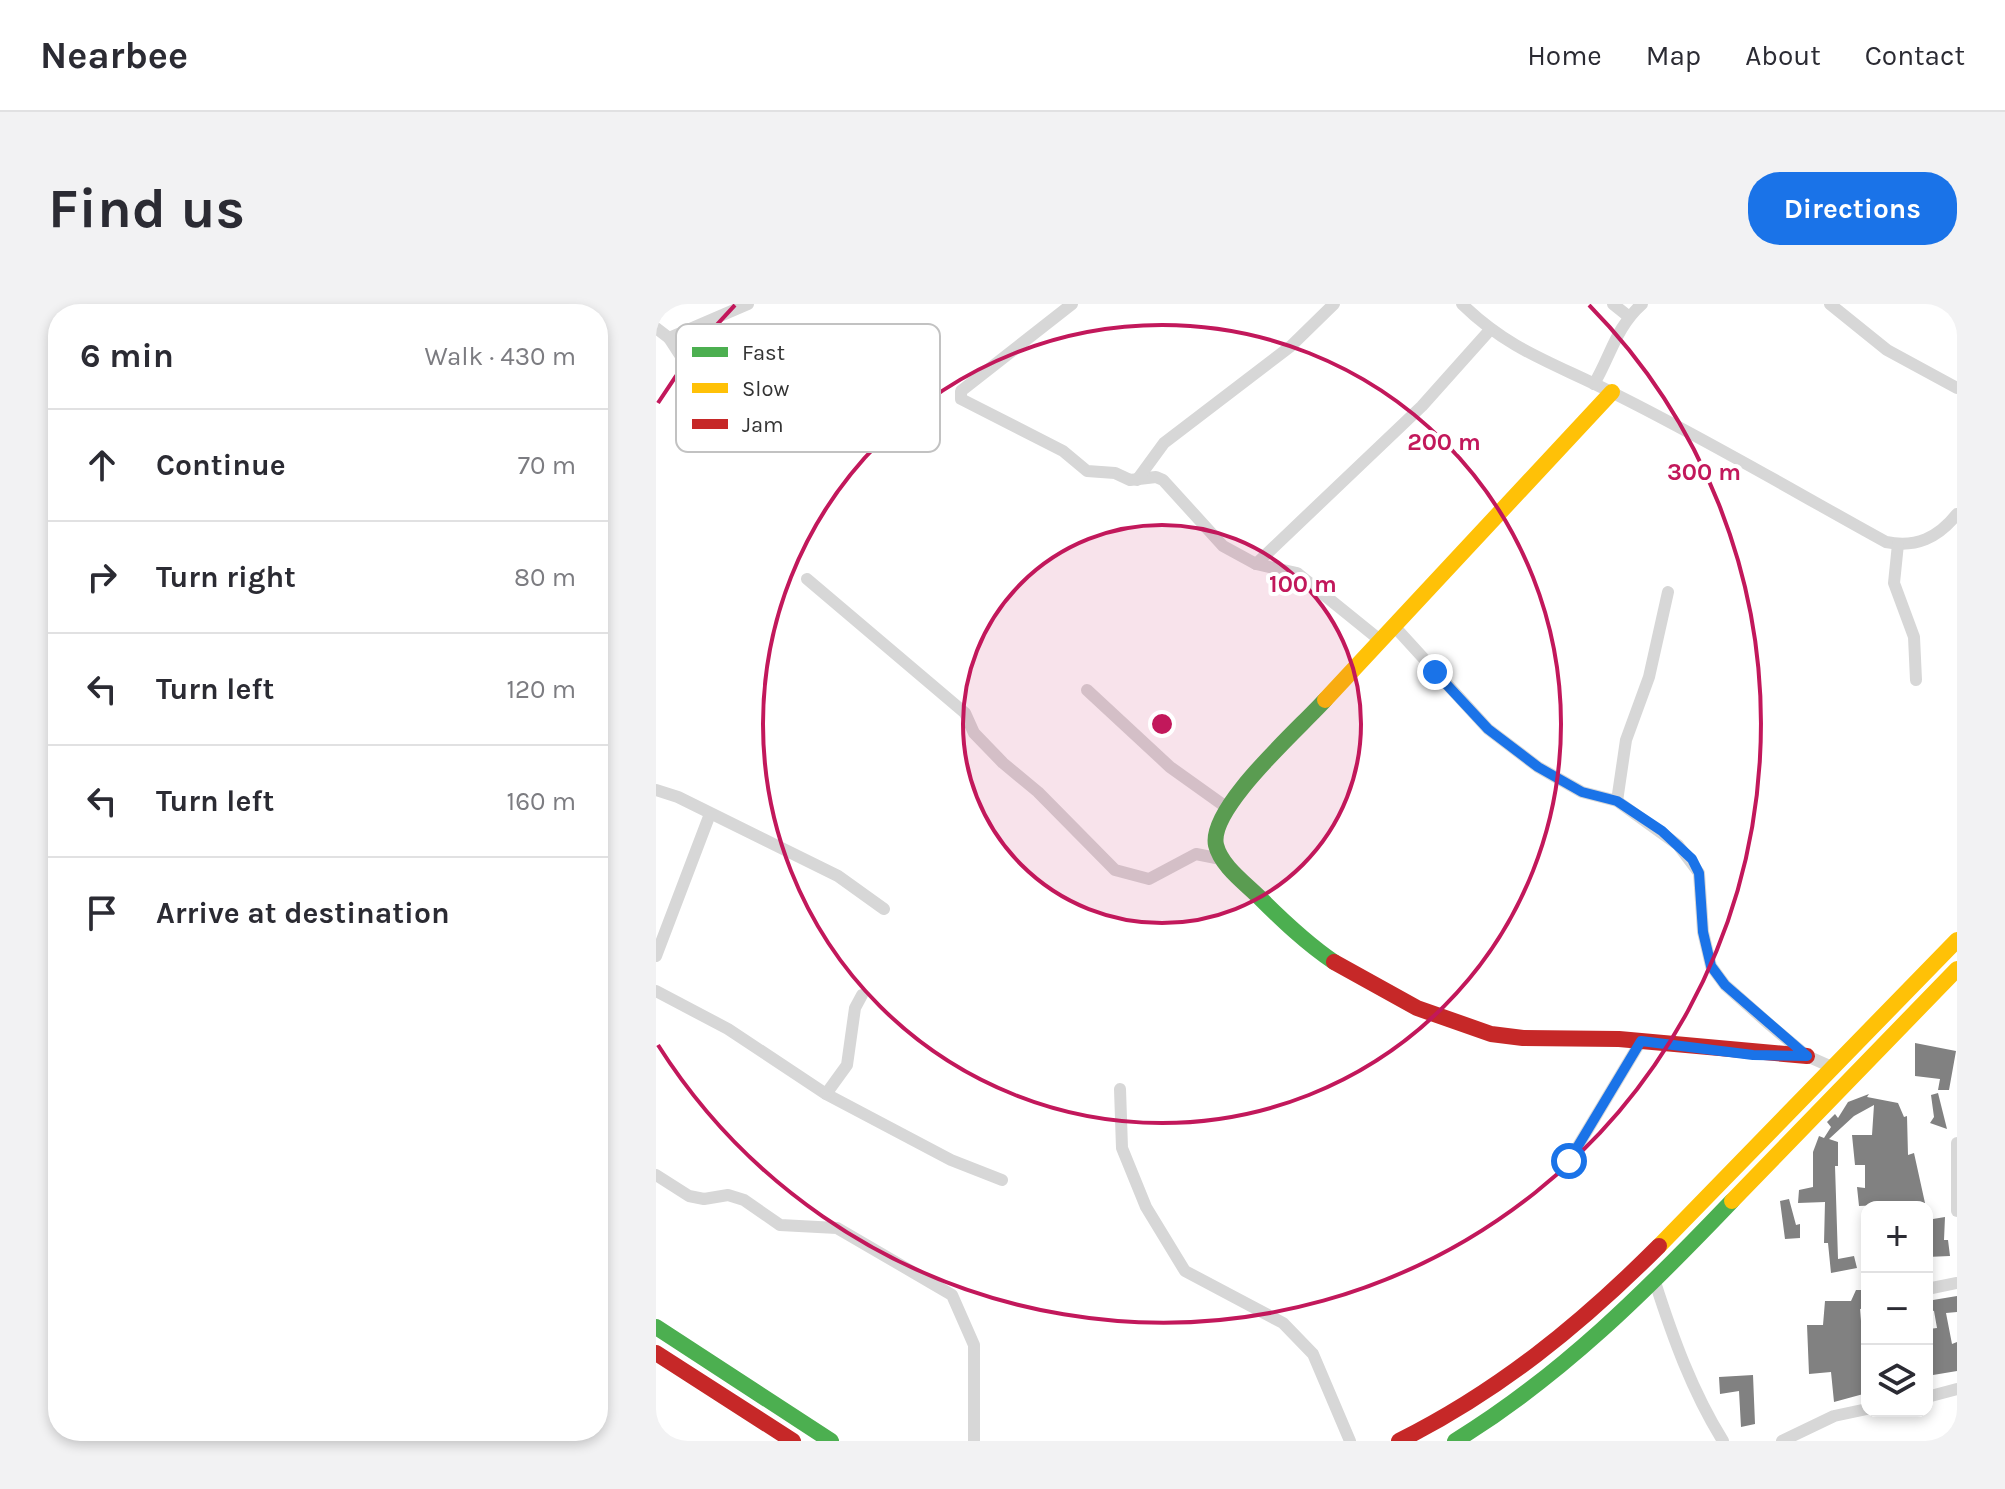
<!DOCTYPE html>
<html lang="en">
<head>
<meta charset="utf-8">
<style>
	body { margin:0; font-family:Karla,sans-serif; background:#f2f2f3; color:#2b2b33 }
	.controls { position:absolute; right:24px; bottom:24px; display:grid; overflow:hidden; border-radius:16px; box-shadow:0 4px 12px #0003 }
	.controls button { width:72px; height:72px; display:grid; place-items:center; padding:0; border:0; border-bottom:2px solid #e1e1e2; background:#fff; color:#2b2b33; font:40px sans-serif }
	.stop { position:absolute; width:24px; height:24px; margin:-18px; border:6px solid #1a73e8; border-radius:50%; background:#fff }
	.stop.end { background:#1a73e8; border-color:#fff; box-shadow:0 2px 8px #0008 }
	.list { margin:0; padding:0; list-style:none }
	h2 { display:flex; justify-content:space-between; align-items:center; height:104px; margin:0; padding:0 32px; font-size:34px }
	h2 small { font-size:26px; font-weight:400; color:#7c7c81 }
	.list li { display:grid; grid-template-columns:52px 1fr auto; gap:24px; align-items:center; box-sizing:border-box; height:112px; padding:0 32px; border-top:2px solid #e1e1e2 }
	.list b { display:block; font-size:30px; white-space:nowrap }
	.list em { font-size:26px; font-style:normal; color:#7c7c81 }
	.icon { flex:none; width:44px; height:44px; fill:none; stroke:currentColor; stroke-width:2; stroke-linecap:round; stroke-linejoin:round }
	.map { position:relative; flex:none; width:1301px; height:1137px; overflow:hidden; border-radius:32px }
	header { display:flex; align-items:center; gap:48px; box-sizing:border-box; height:112px; padding:0 40px; background:#fff; border-bottom:2px solid #e1e1e2 }
	header strong { font-size:38px }
	nav { display:flex; gap:44px; margin-inline-start:auto; font-size:28px }
	.intro { display:flex; align-items:center; justify-content:space-between; box-sizing:border-box; height:192px; padding:0 48px }
	h1 { margin:0; font-size:56px }
	.button { padding:20px 36px; border-radius:32px; background:#1a73e8; color:#fff; font-size:28px; font-weight:700 }
	main { display:flex; gap:48px; padding:0 48px }
	aside { flex:1; background:#fff; border-radius:32px; box-shadow:0 4px 12px #0003 }
	.map>svg:first-child { display:block }
	.building { fill:#818181 }
	.lines { fill:none; stroke-linecap:round; stroke-linejoin:round }
	.street { stroke:#d7d7d7; stroke-width:12 }
	.fast { stroke:#4caf50; stroke-width:16 }
	.slow { stroke:#ffc107; stroke-width:16 }
	.jam { stroke:#c62828; stroke-width:16 }
	.route { stroke:#1a73e8; stroke-width:10 }
	.ring { fill:none; stroke:#c2185b; stroke-width:4 }
	.key { fill:#fff; stroke:#c2c2c2; stroke-width:2 }
	.key-label { font-size:22px; fill:#333 }
	.centre { fill:#c2185b; stroke:#fff; stroke-width:4 }
	.ring-label { font-size:24px; text-anchor:middle; font-weight:bold; fill:#c2185b; stroke:#fff; stroke-width:8; stroke-linejoin:round; paint-order:stroke }
</style>
</head>
<body>
<header>
<strong>Nearbee</strong>
<nav><a>Home</a><a>Map</a><a>About</a><a>Contact</a></nav>
</header>
<div class="intro"><h1>Find us</h1><a class="button">Directions</a></div>
<main>
<aside>
<h2>6 min<small>Walk · 430 m</small></h2>
<ul class="list">
<li><svg class="icon" aria-label="ahead" viewBox="0 0 24 24"><path d="M12 20V5M6 11l6-6 6 6"/></svg><div><b>Continue</b></div><em>70 m</em></li>
<li><svg class="icon" aria-label="right" viewBox="0 0 24 24"><path d="M7 20v-9h11M14 6l5 5-5 5"/></svg><div><b>Turn right</b></div><em>80 m</em></li>
<li><svg class="icon" aria-label="left" viewBox="0 0 24 24"><path d="M17 20v-9H6M10 6l-5 5 5 5"/></svg><div><b>Turn left</b></div><em>120 m</em></li>
<li><svg class="icon" aria-label="left" viewBox="0 0 24 24"><path d="M17 20v-9H6M10 6l-5 5 5 5"/></svg><div><b>Turn left</b></div><em>160 m</em></li>
<li><svg class="icon" aria-label="arrive" viewBox="0 0 24 24"><path d="M6 21V4h12l-3 4 3 4H6"/></svg><div><b>Arrive at destination</b></div></li>
</ul>
</aside>
<div class="map">
<svg width="1301" height="1137" viewBox="0 0 1301 1137">
	<rect width="100%" height="100%" fill="#fff"/>
	<g class="building">
		<path d="M1259,739L1300,747L1293,786H1282L1284,775L1259,772Z"/>
		<path d="M1282,789L1291,825L1274,819L1278,813L1275,791Z"/>
		<path d="M1213,790L1211,793L1242,799L1248,813L1251,812L1252,851L1258,849L1269,899L1203,902L1201,883L1209,884V861H1199L1196,831H1216L1218,801L1198,812L1173,835L1182,838V862H1179L1182,955L1198,952L1201,964L1175,969L1172,939H1168L1169,898L1142,899L1143,886L1157,883V848L1163,832L1168,834L1175,823L1171,818L1179,810L1182,814L1192,798Z"/>
		<path d="M1133,895L1140,921L1144,920V934L1129,935L1124,897Z"/>
		<path d="M1289,913L1288,936H1292L1294,952L1271,953V916Z"/>
		<path d="M1200,986H1211V1004L1204,1005L1211,1089L1178,1098L1175,1068L1153,1070L1151,1021H1167L1169,997H1195Z"/>
		<path d="M1301,992V1008L1290,1009L1296,1040L1301,1038V1067L1271,1072V1039H1277L1273,1025L1281,1024L1278,1007L1271,1005V997Z"/>
		<path d="M1097,1071L1099,1120L1085,1123L1083,1087L1064,1090L1063,1073Z"/>
	</g>
	<g class="lines">
		<g class="street">
			<path d="M416,0L305,87V95L407,147L431,167L459,169L474,176L500,173L507,176L567,242L600,260L641,269L725,337"/>
			<path d="M806,0C854,47 898,59 957,89C1050,135 1139,188 1230,238C1260,244 1282,234 1301,210"/>
			<path d="M957,0L972,12"/>
			<path d="M1174,0L1231,46L1301,84"/>
			<path d="M0,24L13,34L92,0"/>
			<path d="M13,34L84,143"/>
			<path d="M938,80C955,51 960,23 986,0"/>
			<path d="M481,176L508,139L635,42L678,0"/>
			<path d="M1242,240L1238,279L1258,333L1260,376"/>
			<path d="M600,260L766,102L833,27"/>
			<path d="M151,275L309,409L318,429L347,459L382,488L459,566L493,575L540,550L565,555"/>
			<path d="M738,322L832,425L882,463L926,488L961,497L1022,541L1043,569L1047,628L1055,662L1069,681L1114,721L1151,752L1178,764"/>
			<path d="M431,386L514,463L570,503"/>
			<path d="M0,486L22,493L182,572L228,605"/>
			<path d="M961,497L970,436L993,373L1012,288"/>
			<path d="M0,652L54,510"/>
			<path d="M0,687L72,725L170,790L295,856L346,876"/>
			<path d="M464,785L466,844L490,903L529,967L627,1019L657,1050L694,1137"/>
			<path d="M170,790L191,761L199,704L206,691"/>
			<path d="M1301,839V907"/>
			<path d="M913,857L985,737"/>
			<path d="M0,871L33,892L48,895L72,891L88,896L124,921L181,924L296,991L318,1041V1137"/>
			<path d="M999,978C1017,1034 1036,1087 1067,1137"/>
			<path d="M1271,985L1301,979"/>
			<path d="M1271,1093L1301,1085"/>
			<path d="M1126,1137L1178,1112L1211,1105"/>
		</g>
		<g class="fast">
			<path d="M669,396C644,424 552,504 560,541C565,562 589,579 603,593C627,617 650,639 678,658"/>
			<path d="M0,1023L175,1137"/>
			<path d="M799,1137C905,1072 990,987 1076,897"/>
		</g>
		<g class="slow">
			<path d="M669,396L956,88"/>
			<path d="M1076,897L1301,665"/>
			<path d="M1003,942L1301,636"/>
		</g>
		<g class="jam">
			<path d="M678,658L761,704L835,730L867,734L963,735L1151,752"/>
			<path d="M0,1049L137,1137"/>
			<path d="M743,1137C843,1087 924,1021 1003,942"/>
		</g>
	</g>
	<g class="lines">
		<path class="route" d="M779,368L832,425L882,463L926,488L961,497L1006,527L1036,555L1043,569L1047,628L1055,662L1069,681L1151,752L1097,751L985,737L913,857"/>
	</g>
	<circle cx="506" cy="420" r="199" fill="#c2185b" fill-opacity=".12"/>
	<g class="ring">
		<circle cx="506" cy="420" r="199"/>
		<circle cx="506" cy="420" r="399"/>
		<path d="M2 99A598 598 0 0 1 79 1M933 1A598 598 0 1 1 2 741"/>
	</g>
	<rect x="20" y="20" width="264" height="128" rx="12" class="key"/>
	<rect x="36" y="43" width="36" height="10" fill="#4caf50"/>
	<rect x="36" y="79" width="36" height="10" fill="#ffc107"/>
	<rect x="36" y="115" width="36" height="10" fill="#c62828"/>
	<g class="key-label">
		<text x="86" y="56">Fast</text>
		<text x="86" y="92">Slow</text>
		<text x="86" y="128">Jam</text>
	</g>
	<circle cx="506" cy="420" r="12" class="centre"/>
	<g class="ring-label">
		<text x="788" y="146">200 m</text>
		<text x="1048" y="176">300 m</text>
		<text x="647" y="288">100 m</text>
	</g>
</svg>
<div class="controls">
<button>+</button>
<button>−</button>
<button><svg class="icon" aria-label="layers" viewBox="0 0 24 24"><path d="M12 4l9 5-9 5-9-5zM3 14l9 5 9-5"/></svg></button>
</div>
<div class="stop" style="left:913px;top:857px"></div>
<div class="stop end" style="left:779px;top:368px"></div>
</div>
</main>
</body>
</html>
